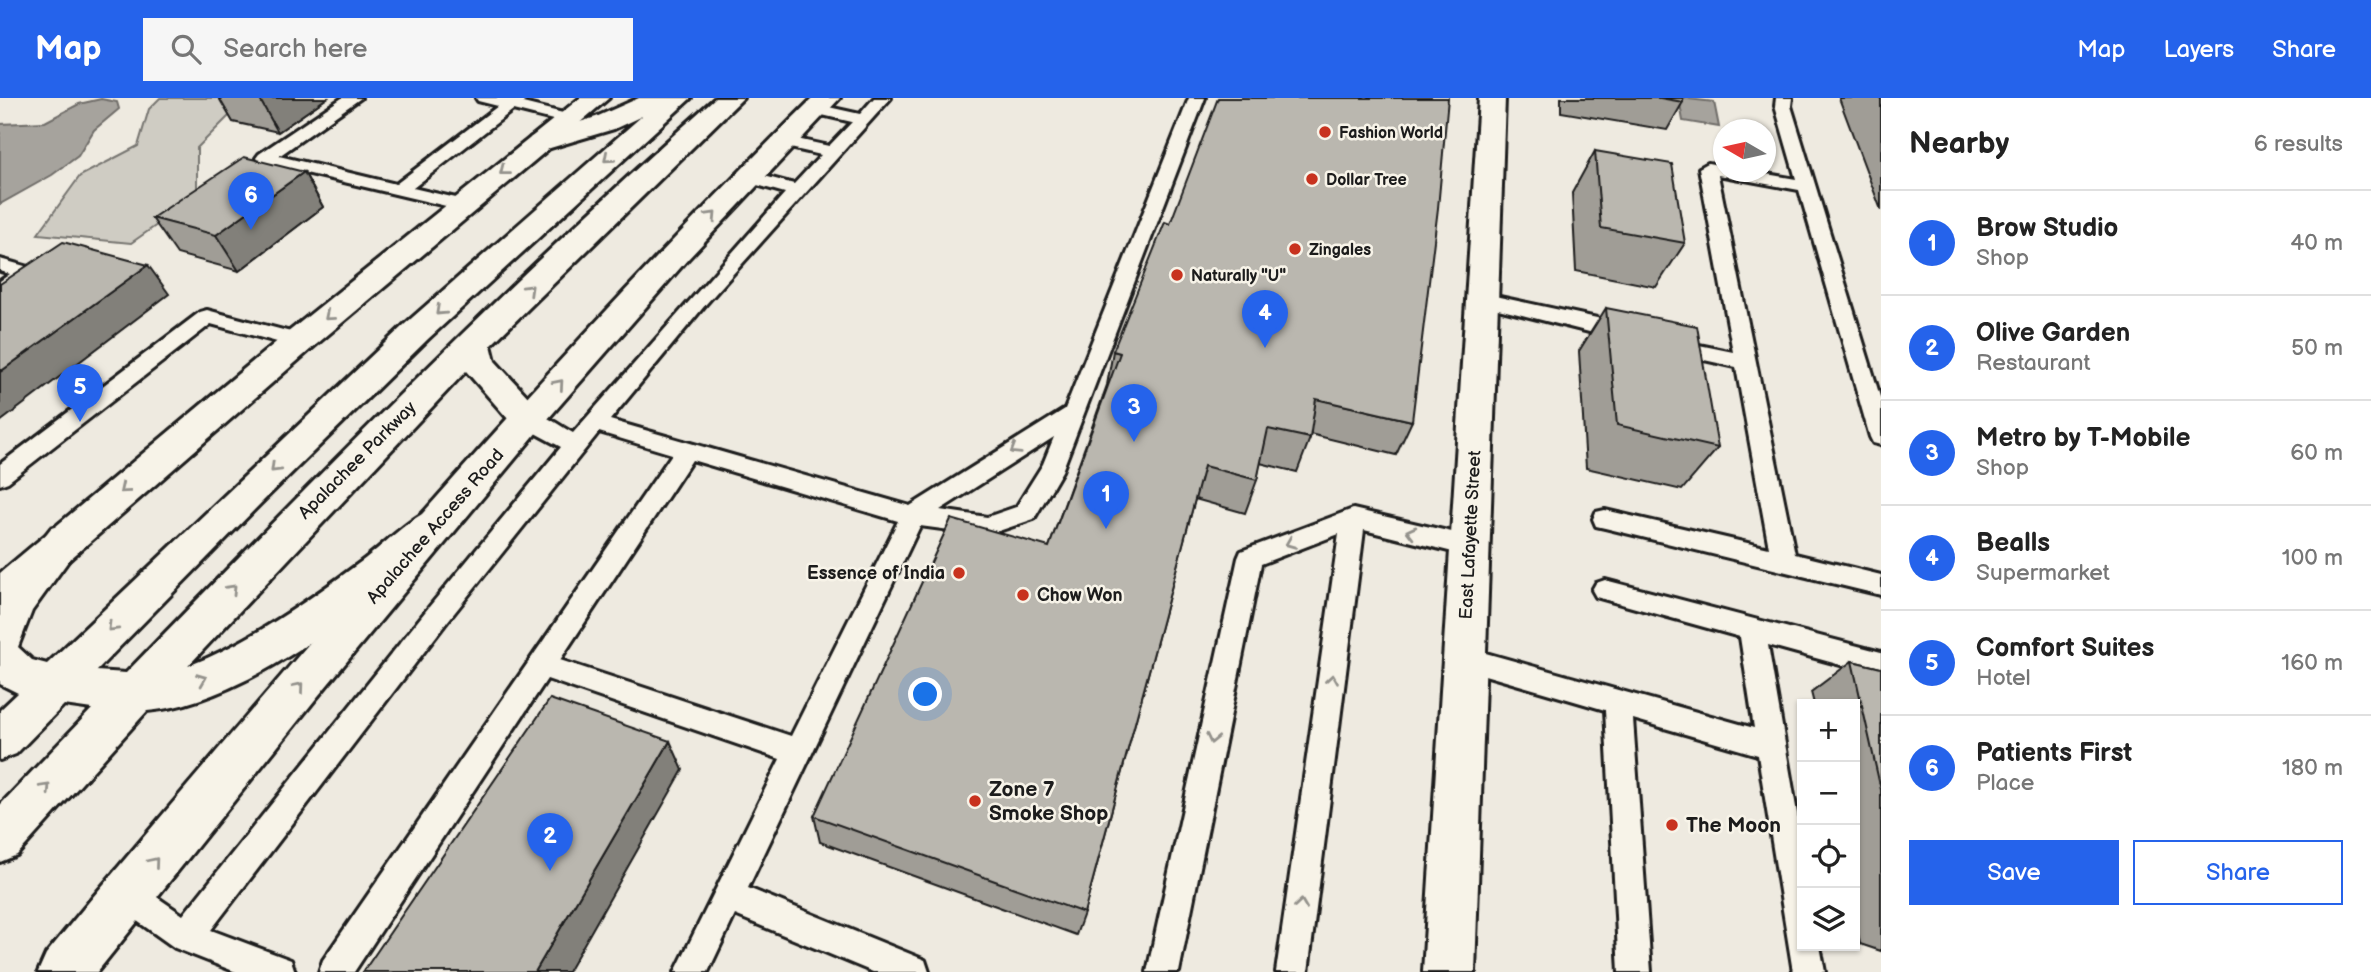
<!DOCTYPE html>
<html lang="en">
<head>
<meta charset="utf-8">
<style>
	body { margin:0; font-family:"Balsamiq Sans",sans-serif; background:#f6f6f6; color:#222 }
	.controls { position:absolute; right:21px; bottom:21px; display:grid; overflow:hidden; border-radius:0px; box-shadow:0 2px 5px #0004 }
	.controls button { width:63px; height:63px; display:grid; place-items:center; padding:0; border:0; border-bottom:2px solid #e0e0e0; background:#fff; color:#222; font:35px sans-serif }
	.compass { position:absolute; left:1713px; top:21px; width:63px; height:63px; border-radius:50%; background:#fff; box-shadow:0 2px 5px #0004; rotate:279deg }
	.you { position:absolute; left:926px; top:597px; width:24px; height:24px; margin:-18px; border:5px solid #fff; border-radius:50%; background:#1a73e8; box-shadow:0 0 0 10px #1a73e833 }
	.badge { display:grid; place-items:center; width:46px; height:46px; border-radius:50%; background:#2563eb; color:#fff; font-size:23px; font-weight:700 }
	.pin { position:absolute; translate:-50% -58px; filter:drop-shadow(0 2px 4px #0008) }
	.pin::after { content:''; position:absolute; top:37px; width:24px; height:21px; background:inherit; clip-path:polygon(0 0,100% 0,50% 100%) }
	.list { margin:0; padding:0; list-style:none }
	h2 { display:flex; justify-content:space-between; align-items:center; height:91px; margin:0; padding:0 28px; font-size:30px }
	h2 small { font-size:23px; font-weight:400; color:#767676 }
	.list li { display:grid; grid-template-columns:46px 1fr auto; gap:21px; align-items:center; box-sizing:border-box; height:105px; padding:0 28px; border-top:2px solid #e0e0e0 }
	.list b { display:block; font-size:26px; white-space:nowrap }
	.list p { margin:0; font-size:23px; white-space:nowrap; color:#767676 }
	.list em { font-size:23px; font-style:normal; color:#767676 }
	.actions { display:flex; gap:14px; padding:21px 28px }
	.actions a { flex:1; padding:16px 0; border:2px solid #2563eb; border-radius:0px; text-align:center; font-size:24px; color:#2563eb }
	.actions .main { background:#2563eb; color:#fff }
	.icon { flex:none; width:38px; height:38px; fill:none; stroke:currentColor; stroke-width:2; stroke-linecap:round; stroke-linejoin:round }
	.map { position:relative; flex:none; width:1881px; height:874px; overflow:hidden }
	header { display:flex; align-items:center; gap:42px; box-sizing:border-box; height:98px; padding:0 35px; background:#2563eb; color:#fff }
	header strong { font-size:33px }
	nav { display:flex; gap:38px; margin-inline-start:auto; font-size:24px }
	.search { width:490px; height:63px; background:#f6f6f6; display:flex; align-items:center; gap:18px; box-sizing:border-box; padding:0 24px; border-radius:0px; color:#767676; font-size:26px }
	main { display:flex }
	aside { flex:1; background:#fff }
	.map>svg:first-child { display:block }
	.green { fill:#cfccc3; stroke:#767470; stroke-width:2 }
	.water { fill:#a6a39d; stroke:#6f6d69; stroke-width:2 }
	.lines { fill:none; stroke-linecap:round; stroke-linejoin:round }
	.lane-casing { stroke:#1c1c1c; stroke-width:6 }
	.street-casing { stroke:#1c1c1c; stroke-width:6 }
	.secondary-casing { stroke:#1c1c1c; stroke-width:6 }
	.primary-casing { stroke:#1c1c1c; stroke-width:6 }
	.lane { fill:#f7f3e8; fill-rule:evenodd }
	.street { fill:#f7f3e8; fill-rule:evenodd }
	.secondary { fill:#f7f3e8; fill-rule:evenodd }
	.primary { fill:#f7f3e8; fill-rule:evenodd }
	.wall { fill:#a09d96; stroke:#1c1c1c; stroke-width:2 }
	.shaded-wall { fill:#82807a; stroke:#1c1c1c; stroke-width:2 }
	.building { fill:#bab7af; stroke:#1c1c1c; stroke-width:2 }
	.oneway { stroke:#94928c }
	.poi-dot { fill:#c8321e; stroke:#f7f3e8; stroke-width:2.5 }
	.labels { text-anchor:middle; stroke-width:5; stroke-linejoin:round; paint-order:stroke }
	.far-poi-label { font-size:16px; font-weight:bold; fill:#1c1c1c; stroke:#f7f3e8; text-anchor:start }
	.street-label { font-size:18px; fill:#1c1c1c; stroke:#f7f3e8 }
	.poi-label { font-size:18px; font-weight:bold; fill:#1c1c1c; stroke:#f7f3e8; text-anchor:end }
	.near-poi-label { font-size:21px; font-weight:bold; fill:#1c1c1c; stroke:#f7f3e8; text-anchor:start }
</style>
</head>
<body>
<header>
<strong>Map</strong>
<div class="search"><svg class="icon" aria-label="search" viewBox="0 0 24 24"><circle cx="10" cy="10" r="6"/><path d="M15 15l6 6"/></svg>Search here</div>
<nav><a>Map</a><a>Layers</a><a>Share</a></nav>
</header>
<main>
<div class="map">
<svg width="1881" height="874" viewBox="0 0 1881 874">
	<rect width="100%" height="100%" fill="#eeeae0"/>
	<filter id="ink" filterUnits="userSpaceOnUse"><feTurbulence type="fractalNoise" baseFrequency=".0143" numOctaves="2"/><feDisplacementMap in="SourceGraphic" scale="14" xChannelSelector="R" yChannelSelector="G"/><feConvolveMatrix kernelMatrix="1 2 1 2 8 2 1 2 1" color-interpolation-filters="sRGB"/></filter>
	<g filter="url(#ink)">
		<path class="green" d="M160,0H247L197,50V99L131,145L38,136L80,78L138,48L149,11Z"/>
		<g class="water">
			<path d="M1679,0L1714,4L1719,29L1683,23Z"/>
			<path d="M101,1L117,4L119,11L94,32L78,58L52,77L0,106V26L45,24L79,6Z"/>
		</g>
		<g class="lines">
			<g class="lane-casing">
				<g id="lane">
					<path d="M342,0H361L279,58L396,86L498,8L478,3L476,0H527L523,5L575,18L577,21L569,26L513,12L413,90L469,103L472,107L469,111L463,112L259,64L256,60L259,56Z"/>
					<path d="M874,0H891L706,206L610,322L910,408L1065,311L1189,0H1205L1062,373L1034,421L987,437L920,428L748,790L925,862L929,874H873L735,817L708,874H675L780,661L547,581L354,874H319L323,862L672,356L599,334L447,524L211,832L291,862L295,874H236L175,850L116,808L111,797L116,786L127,781L138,786L183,817L429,509L561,349L520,327L517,321L520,315C538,310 558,327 573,335L785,95L743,83L740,79L743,75L749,74L794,86L821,57L777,47L775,43L777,39L783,38L829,48L852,24L809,14L807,11L809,8L815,6L860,16ZM1054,339L1043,366L1016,409L987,419L940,412ZM692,362L898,423L791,638L560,562Z"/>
					<path d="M1776,0H1792L1791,8L1881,302V347L1873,345L1870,339L1799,92L1718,77L1795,456L1881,477V497L1605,430L1596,428L1593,421L1596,414L1605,412L1769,450L1736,269L1663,253L1660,248L1663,243L1670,241L1733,254L1699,70L1708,65L1724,68V74H1755L1796,81L1775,8Z"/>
					<path d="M0,161L32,170L35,174L7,196L0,198V183L10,176L0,173Z"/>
					<path d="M1481,195L1597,220L1632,231L1635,236L1632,241L1625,243L1474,205L1471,201L1474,197Z"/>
					<path d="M207,212L306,238L309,243L306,248L299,250L211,226L8,384L0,387V366L200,214Z"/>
					<path d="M1353,411L1469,438L1478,441L1481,448L1478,455L1469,458L1364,432L1308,874H1276L1339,436L1261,466L1179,874H1147L1238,460L1241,453Z"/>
					<path d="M1605,482L1881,554V578L1768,547L1802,744V848H1820L1825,874H1793L1758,657L1633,621L1651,874H1619L1605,612L1464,571L1454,568L1451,560L1454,552L1464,549L1754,630L1740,539L1596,499L1592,492L1596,485Z"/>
				</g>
			</g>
			<g class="street-casing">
				<g id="street">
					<path d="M580,0H609L311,251L14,510L0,514V475L287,235Z"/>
					<path d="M813,0H840L688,161L547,322L314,603L97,874H38L46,856L93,799C324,526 557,252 813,0Z"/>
				</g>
			</g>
			<g class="secondary-casing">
				<path id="secondary" d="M1479,0H1505L1475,874H1423Z"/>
			</g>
			<g class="primary-casing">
				<path id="primary" d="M639,0H691L428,241L261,405L96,573L126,575C317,378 510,182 715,0H743L491,247L495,263L540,312L545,321L540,330L528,333L516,330L466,273L188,568C250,544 309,502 362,463C380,450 407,423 426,414C436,410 442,412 451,415L457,425L451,435C374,500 250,605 147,613L17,757L0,764V707L92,611L64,607L16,656L0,662V612L18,595L0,586V496L51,430L65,426L79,430L84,441L32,513L18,549L32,562L47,566L405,226L642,18L614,31L540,53L531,51L527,45L531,39L596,19Z"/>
			</g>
			<use href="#lane" class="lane"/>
			<use href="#street" class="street"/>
			<use href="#secondary" class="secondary"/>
			<use href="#primary" class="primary"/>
		</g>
		<g class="wall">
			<path d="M219,0H327L278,34L233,24Z"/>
			<path d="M1561,0H1683V4L1667,32L1561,14Z"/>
			<path d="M1839,0H1881V112Z"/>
			<path d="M1595,53L1685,145L1656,189L1576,173L1572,95Z"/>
			<path d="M304,74L323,109L239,173L177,156L152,120Z"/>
			<path d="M1606,210L1718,350L1682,392L1586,370L1579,253Z"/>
			<path d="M1113,253L1412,323L1396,357L1310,336V340L1297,374L1260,365L1257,382L1245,415L1195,401L1084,815L1076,837L820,744L814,718L1049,449L1107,287Z"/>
			<path d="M1852,563L1881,570V853L1860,846L1855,821V606H1814L1811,594Z"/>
		</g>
		<g class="shaded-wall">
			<path d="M259,0H327L278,34Z"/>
			<path d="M304,74L323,109L239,173L216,137Z"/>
			<path d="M148,167L169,196L0,324V274Z"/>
			<path d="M670,643L683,672L568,874H535Z"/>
		</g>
		<g class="building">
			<path d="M1218,0H1448L1438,110L1412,323L1316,301L1310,340L1268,331L1257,382L1204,368L1084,815L814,718L951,421L1049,449L1120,255L1113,253L1165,124L1170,126Z"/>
			<path d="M1660,0H1683V4Z"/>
			<path d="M1595,53L1672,66L1685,145L1601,130Z"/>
			<path d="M244,59L304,74L216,137L152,120Z"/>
			<path d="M63,144L148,167L0,274V186Z"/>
			<path d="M1606,210L1697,228L1718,350L1617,327Z"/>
			<path d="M1852,563L1881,570V692Z"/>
			<path d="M550,601L670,643L535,874H363Z"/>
		</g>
		<defs><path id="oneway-chevron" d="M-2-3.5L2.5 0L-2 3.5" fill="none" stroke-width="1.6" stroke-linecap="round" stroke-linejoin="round" transform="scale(1.75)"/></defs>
		<g class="oneway">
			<use href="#oneway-chevron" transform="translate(608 60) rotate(139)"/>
			<use href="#oneway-chevron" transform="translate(504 73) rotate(142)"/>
			<use href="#oneway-chevron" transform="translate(712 118) rotate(-47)"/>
			<use href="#oneway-chevron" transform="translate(529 191) rotate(-44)"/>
			<use href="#oneway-chevron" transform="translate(440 213) rotate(137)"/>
			<use href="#oneway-chevron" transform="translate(329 218) rotate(140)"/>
			<use href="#oneway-chevron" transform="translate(559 286) rotate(-49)"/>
			<use href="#oneway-chevron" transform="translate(1015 352) rotate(148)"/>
			<use href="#oneway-chevron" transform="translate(275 370) rotate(136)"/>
			<use href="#oneway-chevron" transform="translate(124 391) rotate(140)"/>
			<use href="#oneway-chevron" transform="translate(1411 434) rotate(-166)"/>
			<use href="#oneway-chevron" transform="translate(1290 445) rotate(158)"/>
			<use href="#oneway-chevron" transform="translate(232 491) rotate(-46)"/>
			<use href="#oneway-chevron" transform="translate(112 529) rotate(135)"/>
			<use href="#oneway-chevron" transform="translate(202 581) rotate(-22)"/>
			<use href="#oneway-chevron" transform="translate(1332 581) rotate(-82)"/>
			<use href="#oneway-chevron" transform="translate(299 589) rotate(-50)"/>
			<use href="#oneway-chevron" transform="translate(1212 641) rotate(102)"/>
			<use href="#oneway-chevron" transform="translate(46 690) rotate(-47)"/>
			<use href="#oneway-chevron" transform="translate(154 764) rotate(-50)"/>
			<use href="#oneway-chevron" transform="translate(1301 806) rotate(-82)"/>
		</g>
	</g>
	<g class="poi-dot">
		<circle cx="1325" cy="34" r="7"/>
		<circle cx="1312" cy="81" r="7"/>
		<circle cx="1295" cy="151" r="7"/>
		<circle cx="1177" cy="177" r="7"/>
		<circle cx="959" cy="475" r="7"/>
		<circle cx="1023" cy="497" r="7"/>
		<circle cx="975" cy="703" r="7"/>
		<circle cx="1672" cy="727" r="7"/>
	</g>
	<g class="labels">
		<g class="far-poi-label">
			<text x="1339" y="40">Fashion World</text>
			<text x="1326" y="87">Dollar Tree</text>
			<text x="1309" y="157">Zingales</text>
			<text x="1191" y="183">Naturally "U"</text>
		</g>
		<g class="street-label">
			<text transform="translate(357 362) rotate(-45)" y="6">Apalachee Parkway</text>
			<text transform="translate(435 428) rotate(-49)" y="6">Apalachee Access Road</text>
			<text transform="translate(1470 437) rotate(-87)" y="6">East Lafayette Street</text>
		</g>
		<g class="poi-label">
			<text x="945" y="481">Essence of India</text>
			<text x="1037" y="503" text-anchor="start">Chow Won</text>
		</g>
		<g class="near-poi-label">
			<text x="989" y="698">Zone 7<tspan x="989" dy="24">Smoke Shop</tspan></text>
			<text x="1686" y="734">The Moon</text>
		</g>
	</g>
</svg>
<div class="controls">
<button>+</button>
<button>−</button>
<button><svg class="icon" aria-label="locate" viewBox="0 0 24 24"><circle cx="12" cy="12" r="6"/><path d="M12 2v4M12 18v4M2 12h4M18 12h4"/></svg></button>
<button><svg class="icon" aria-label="layers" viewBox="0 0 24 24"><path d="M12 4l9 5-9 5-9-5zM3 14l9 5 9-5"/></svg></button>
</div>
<svg class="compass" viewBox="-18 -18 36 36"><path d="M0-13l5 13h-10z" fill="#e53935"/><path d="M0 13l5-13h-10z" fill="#767676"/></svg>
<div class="you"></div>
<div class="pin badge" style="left:1106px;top:431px">1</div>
<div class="pin badge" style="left:550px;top:773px">2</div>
<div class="pin badge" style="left:1134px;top:344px">3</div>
<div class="pin badge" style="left:1265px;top:250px">4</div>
<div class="pin badge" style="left:80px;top:324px">5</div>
<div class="pin badge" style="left:251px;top:132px">6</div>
</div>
<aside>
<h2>Nearby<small>6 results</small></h2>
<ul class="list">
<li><span class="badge">1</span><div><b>Brow Studio</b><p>Shop</p></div><em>40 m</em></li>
<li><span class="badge">2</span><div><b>Olive Garden</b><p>Restaurant</p></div><em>50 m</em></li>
<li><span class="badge">3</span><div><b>Metro by T-Mobile</b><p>Shop</p></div><em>60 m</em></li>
<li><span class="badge">4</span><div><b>Bealls</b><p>Supermarket</p></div><em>100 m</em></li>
<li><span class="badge">5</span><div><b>Comfort Suites</b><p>Hotel</p></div><em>160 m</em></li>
<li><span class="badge">6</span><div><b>Patients First</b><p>Place</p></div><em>180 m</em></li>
</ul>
<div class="actions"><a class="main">Save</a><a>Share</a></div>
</aside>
</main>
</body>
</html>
